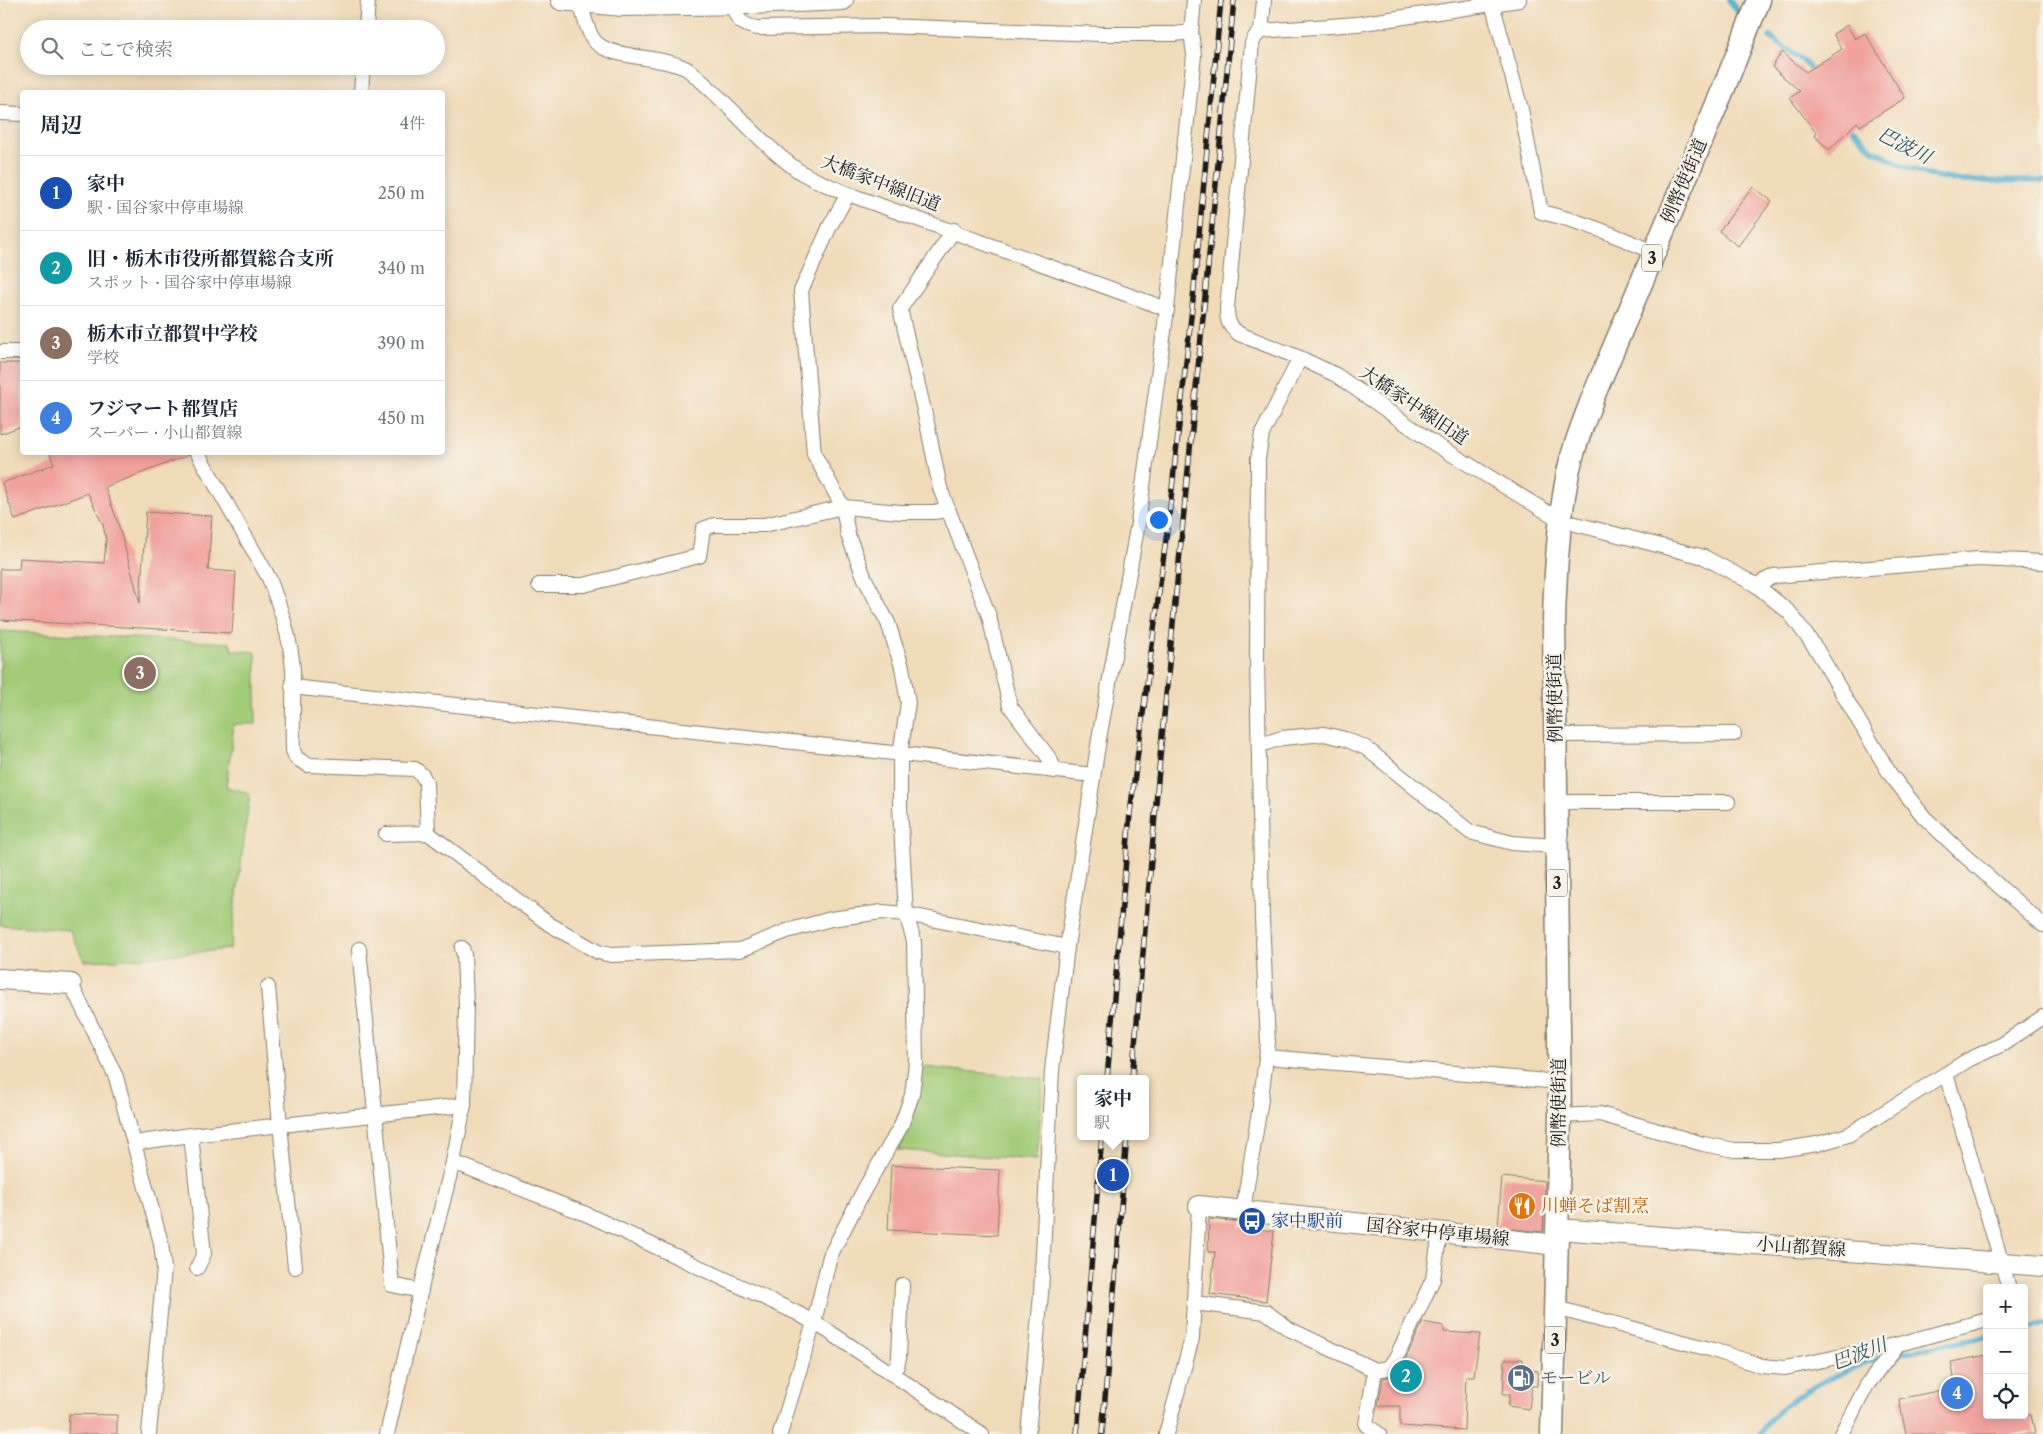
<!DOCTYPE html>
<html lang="ja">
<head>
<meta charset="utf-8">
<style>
	body { margin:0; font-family:"Libre Caslon Text","Noto Serif JP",serif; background:#f6f6f7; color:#1f2937 }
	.controls { position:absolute; right:15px; bottom:15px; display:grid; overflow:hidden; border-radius:5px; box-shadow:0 2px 12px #0003 }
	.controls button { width:45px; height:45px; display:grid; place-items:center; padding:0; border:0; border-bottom:1px solid #e0e1e3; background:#fff; color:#1f2937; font:25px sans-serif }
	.you { position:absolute; left:1158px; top:519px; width:18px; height:18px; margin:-12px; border:4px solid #fff; border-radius:50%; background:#1a73e8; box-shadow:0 0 0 8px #1a73e833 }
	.badge { display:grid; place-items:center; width:32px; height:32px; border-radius:50%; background:#ea580c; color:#fff; font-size:16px; font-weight:700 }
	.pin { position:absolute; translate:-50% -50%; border:2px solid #fff; box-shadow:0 1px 5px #0006 }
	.popup { position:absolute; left:1077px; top:1075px; width:72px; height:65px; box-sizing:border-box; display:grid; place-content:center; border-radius:5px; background:#fff; filter:drop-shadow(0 1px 4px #0005); font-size:16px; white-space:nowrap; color:#747a83 }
	.popup b { font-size:19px; color:#1f2937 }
	.popup::after { content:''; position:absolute; left:50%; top:100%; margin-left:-10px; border:10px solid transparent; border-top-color:#fff }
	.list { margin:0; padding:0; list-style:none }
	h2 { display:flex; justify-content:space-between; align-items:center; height:65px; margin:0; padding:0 20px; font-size:21px }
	h2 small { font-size:16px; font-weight:400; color:#747a83 }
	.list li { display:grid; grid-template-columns:32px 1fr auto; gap:15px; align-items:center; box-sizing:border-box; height:75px; padding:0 20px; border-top:1px solid #e0e1e3 }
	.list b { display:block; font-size:19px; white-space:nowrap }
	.list p { margin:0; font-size:16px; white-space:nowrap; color:#747a83 }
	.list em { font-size:16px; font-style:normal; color:#747a83 }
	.icon { flex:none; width:28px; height:28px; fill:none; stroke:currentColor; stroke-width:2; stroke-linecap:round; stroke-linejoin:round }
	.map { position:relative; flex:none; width:2043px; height:1434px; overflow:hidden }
	.search { position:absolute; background:#fff; box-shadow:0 2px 12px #0003; left:20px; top:20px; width:425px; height:55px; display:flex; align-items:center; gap:12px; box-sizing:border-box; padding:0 18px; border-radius:28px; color:#747a83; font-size:19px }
	.panel { position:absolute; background:#fff; box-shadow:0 2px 12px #0003; left:20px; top:90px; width:425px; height:365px; border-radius:5px }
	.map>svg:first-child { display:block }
	.green { fill:#a2cb77; stroke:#5f744a }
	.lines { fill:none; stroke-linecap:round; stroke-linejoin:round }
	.stream { stroke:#51afcf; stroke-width:5.5 }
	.building { fill:#f1a29d }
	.street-casing { stroke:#867c6a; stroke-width:16 }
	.secondary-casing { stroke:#867c6a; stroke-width:22 }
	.primary-casing { stroke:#867c6a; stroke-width:25 }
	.street { stroke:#fff; stroke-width:14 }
	.secondary { stroke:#fff; stroke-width:20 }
	.primary { stroke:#fff; stroke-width:22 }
	.rail-casing { stroke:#1c1c1c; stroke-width:5.5 }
	.rail { stroke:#f7f3e8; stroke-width:4; stroke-dasharray:11; stroke-linecap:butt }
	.labels { text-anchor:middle; stroke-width:5; stroke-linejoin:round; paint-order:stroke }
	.shield { fill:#f7f3e8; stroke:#5e5c59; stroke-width:1 }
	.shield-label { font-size:16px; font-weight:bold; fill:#1c1c1c }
	.street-label { font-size:18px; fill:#1c1c1c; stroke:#f7f3e8 }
	.food-label { font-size:18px; fill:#c56008; stroke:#f7f3e8; text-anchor:start }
	.transit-label { font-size:18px; fill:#164399; stroke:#f7f3e8; text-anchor:start }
	.service-label { font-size:18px; fill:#4e5e75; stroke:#f7f3e8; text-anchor:start }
	.water-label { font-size:19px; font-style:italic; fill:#315764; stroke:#f7f3e8 }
</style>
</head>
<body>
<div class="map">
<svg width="2043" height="1434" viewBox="0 0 2043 1434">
	<rect width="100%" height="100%" fill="#f7f3e8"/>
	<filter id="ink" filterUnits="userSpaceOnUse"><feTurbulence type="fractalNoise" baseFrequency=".02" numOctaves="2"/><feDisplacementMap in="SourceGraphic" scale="10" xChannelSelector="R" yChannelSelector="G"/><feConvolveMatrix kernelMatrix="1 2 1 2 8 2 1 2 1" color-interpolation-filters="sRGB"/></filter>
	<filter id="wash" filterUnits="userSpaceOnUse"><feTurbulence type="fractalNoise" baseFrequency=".0096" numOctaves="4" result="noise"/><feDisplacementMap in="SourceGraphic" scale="20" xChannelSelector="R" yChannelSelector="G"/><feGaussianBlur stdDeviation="1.12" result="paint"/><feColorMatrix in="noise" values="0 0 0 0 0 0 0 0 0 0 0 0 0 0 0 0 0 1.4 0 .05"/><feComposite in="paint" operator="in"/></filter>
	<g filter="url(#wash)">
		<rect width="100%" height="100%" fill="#f0dbb9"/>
		<g class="green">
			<path d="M0,631L230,643L232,650L256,652V724H234L226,787L250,793L230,949L116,960L84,961L70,930L0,925Z"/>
			<path d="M923,1067L1043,1079L1037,1160L897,1150C914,1125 917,1096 923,1067Z"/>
		</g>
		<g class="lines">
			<g class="stream">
				<path d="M1729,0L1739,13"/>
				<path d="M1770,37L1803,61L1815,74"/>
				<path d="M1847,123L1872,149L1903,166L1929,175L1960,181H2043"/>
				<path d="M2024,1329L2043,1325"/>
				<path d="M1896,1354L1987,1336"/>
				<path d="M1760,1434C1764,1428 1768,1420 1774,1415C1804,1388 1846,1369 1884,1357"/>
			</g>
		</g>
		<g id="blocks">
			<g class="building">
				<path d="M1847,25L1855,39L1865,33L1905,98L1860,126L1857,122L1829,150L1814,135L1816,133L1790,98L1800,91L1772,67L1782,52L1806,72L1842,49L1833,34Z"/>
				<path d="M1753,187L1772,201L1738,246L1719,231Z"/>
				<path d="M0,363H22V426L0,434Z"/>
				<path d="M49,452H188L189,455L105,487L118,523L140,603L146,512L212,516L208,570L236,572L232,633L0,620V569H19L20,558L104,563L106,539L103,525L88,493L15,520L2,483L54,464Z"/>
				<path d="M891,1165L1000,1170L997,1235L888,1230Z"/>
				<path d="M1502,1177L1545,1181L1543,1232L1498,1227Z"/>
				<path d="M1209,1219L1241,1222L1240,1227L1274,1231L1266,1301L1210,1294L1215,1252H1208Z"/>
				<path d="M1423,1322L1444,1326V1332L1480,1334L1474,1376H1466L1464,1430L1400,1426V1406H1378L1383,1378L1405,1374V1360Z"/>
				<path d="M1987,1355V1415H2031L2035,1434H1906L1899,1399L1956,1387L1951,1362Z"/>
				<path d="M1505,1359H1523V1370L1538,1371L1537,1386H1532L1529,1409L1508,1406L1510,1394H1503Z"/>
				<path d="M69,1414L117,1415V1434H68Z"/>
			</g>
		</g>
	</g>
	<g filter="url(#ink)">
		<use href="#blocks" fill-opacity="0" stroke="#867c6a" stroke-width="1"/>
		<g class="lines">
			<g class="street-casing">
				<g id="street">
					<path d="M734,0C733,17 741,26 758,28L884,26L1101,34H1175L1191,32"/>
					<path d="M1264,0L1261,31L1357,24L1519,0"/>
					<path d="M580,3C584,15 586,28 593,39C607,60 663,55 687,69C726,99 756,140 796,169C811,180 831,186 848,194L1167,309"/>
					<path d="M1492,3L1521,109L1541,212C1580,221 1617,235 1654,253"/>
					<path d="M366,29L368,0"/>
					<path d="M1261,31L1255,37L1252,43L1227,308C1227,322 1229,326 1239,334L1300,358L1336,375L1435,444L1560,520L1704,557L1756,585L1790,613L1817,650L1890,774L1924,817L1965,856L2043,925"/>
					<path d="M361,92L363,66"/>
					<path d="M0,113L22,114"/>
					<path d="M954,230L900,309L927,423L940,488L989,616L1010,706L1049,758L1056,771"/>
					<path d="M0,352H22"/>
					<path d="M197,452L269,578C280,607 291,638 293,670C294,696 292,724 293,750L296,758L308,765L415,769L422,775L426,782L428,833"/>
					<path d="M539,585H584L699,556L703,529L714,525H764L843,507L901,512H934L947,510"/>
					<path d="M1756,585L1774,576L1978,559L2043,562"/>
					<path d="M292,687L1093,775"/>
					<path d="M1555,735L1734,734"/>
					<path d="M1260,745L1282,738L1324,734L1345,739L1366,748L1470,832L1512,843L1556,846"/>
					<path d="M1556,802H1728"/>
					<path d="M386,834L428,833L549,924L598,952L611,955L740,950L787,931L831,919L882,912L906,914L1067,947"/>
					<path d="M359,949L392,1285L421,1291"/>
					<path d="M71,984L116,1077L161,1243L164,1268L149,1434"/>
					<path d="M268,987L280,1125L295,1267"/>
					<path d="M1267,1057L1560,1082"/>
					<path d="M1946,1074L2009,1288"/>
					<path d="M1560,1116L1600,1114L1703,1144L1735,1150H1779L1817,1144L1848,1135L1968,1060L2003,1044L2043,1017"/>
					<path d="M191,1135L204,1254L197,1268"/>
					<path d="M134,1143L191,1135L464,1105"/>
					<path d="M453,1162L586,1214L797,1313L828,1331L982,1434"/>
					<path d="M1243,1210L1260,1106L1268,1043L1262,919L1257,658L1258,459L1262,434L1300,358"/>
					<path d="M1194,1303L1266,1312L1289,1329L1375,1370"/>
					<path d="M1556,1308L1713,1350L1762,1366L1785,1368L1899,1344L1987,1320"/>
					<path d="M890,1373L897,1366L899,1358L902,1285"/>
					<path d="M387,1434L423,1280L453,1162L464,1105L466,1004L464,955L462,948"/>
					<path d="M780,1434L814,1322L830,1256L865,1188L901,1126L912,1095L916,1062L914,941L906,914L900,807V754L908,703L902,667L888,623L865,579L848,535L843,507L814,454L801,291L830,226L848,194"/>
					<path d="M1028,1434L1041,1294L1052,1070L1067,947L1099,739L1138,523L1167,309L1194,55L1191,32L1194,0"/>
					<path d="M1166,1434L1192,1338L1199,1206"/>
					<path d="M1379,1434L1366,1425L1375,1370L1389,1368L1398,1354L1433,1279L1440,1232"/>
					<path d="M1841,1434L1867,1385L1899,1344"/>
				</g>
			</g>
			<g class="secondary-casing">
				<g id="secondary">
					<path d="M561,0L622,6L749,4L843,0"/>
					<path d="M0,979L71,984"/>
					<path d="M1199,1206L1557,1245"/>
					<path d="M1558,1229L2043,1266"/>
				</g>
			</g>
			<g class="primary-casing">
				<path id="primary" d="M1552,1434L1560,1116L1554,624C1555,573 1558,523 1568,473C1573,447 1584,422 1593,397L1725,85L1759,0"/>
			</g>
			<use href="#street" class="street"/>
			<use href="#secondary" class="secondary"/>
			<use href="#primary" class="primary"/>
			<g class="rail-casing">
				<g id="rail">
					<path d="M1107,1079L1130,813L1169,516L1193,299L1221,0"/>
					<path d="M1132,1079L1161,746L1234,0"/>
					<path d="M1077,1434L1102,1136"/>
					<path d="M1102,1434L1127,1136"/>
				</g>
			</g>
			<use href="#rail" class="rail"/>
		</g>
	</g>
	<defs>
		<g id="restaurant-disc" transform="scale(1.4375)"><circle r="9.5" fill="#e8710a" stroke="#f7f3e8"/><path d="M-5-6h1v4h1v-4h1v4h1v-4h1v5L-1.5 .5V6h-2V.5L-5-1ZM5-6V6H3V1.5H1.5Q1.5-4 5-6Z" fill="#fff"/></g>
		<g id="bus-disc" transform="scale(1.4375)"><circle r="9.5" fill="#1a4fb4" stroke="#f7f3e8"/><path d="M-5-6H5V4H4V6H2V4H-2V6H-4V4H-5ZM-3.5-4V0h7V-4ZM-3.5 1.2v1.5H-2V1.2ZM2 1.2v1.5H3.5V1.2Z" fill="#fff"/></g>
		<g id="fuel-disc" transform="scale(1.4375)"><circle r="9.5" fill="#5c6f8a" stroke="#f7f3e8"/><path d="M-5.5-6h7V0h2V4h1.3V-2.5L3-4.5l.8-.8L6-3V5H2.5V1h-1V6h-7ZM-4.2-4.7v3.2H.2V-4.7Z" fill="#fff"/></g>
	</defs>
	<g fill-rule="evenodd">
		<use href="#restaurant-disc" x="1522" y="1206"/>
		<use href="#bus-disc" x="1252" y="1221"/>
		<use href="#fuel-disc" x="1521" y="1378"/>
	</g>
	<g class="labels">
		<g class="shield">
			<rect x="1642" y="244.5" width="20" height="27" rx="4"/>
			<rect x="1547" y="869.5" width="20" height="27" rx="4"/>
			<rect x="1545" y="1326.5" width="20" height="27" rx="4"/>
		</g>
		<g class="shield-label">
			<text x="1652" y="264">3</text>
			<text x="1557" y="889">3</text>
			<text x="1555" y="1346">3</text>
		</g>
		<g class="street-label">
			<text transform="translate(1684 181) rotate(-67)" y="6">例幣使街道</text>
			<text transform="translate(881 183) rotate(21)" y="6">大橋家中線旧道</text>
			<text transform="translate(1414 405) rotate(34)" y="6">大橋家中線旧道</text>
			<text transform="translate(1555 698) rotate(-91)" y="6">例幣使街道</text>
			<text transform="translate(1559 1103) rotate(-90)" y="6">例幣使街道</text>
			<text transform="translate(1438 1232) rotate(6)" y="6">国谷家中停車場線</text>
			<text transform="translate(1801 1247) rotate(4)" y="6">小山都賀線</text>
		</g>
		<g class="food-label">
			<text x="1541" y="1212">川蝉そば割烹</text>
		</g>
		<g class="transit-label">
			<text x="1271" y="1227">家中駅前</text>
		</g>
		<g class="service-label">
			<text x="1540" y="1384">モービル</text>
		</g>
		<g class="water-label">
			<text transform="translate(1905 145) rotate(27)" y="7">巴波川</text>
			<text transform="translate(1859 1353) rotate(-21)" y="7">巴波川</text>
		</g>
	</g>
</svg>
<div class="controls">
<button>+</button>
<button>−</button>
<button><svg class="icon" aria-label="locate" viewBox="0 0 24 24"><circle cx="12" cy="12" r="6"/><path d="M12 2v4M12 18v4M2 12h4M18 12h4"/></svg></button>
</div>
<div class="you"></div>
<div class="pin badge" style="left:1113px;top:1175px;background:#1a4fb4">1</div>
<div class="popup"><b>家中</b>駅</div>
<div class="pin badge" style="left:1406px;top:1376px;background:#0f9aa8">2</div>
<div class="pin badge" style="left:140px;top:673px;background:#8d6e63">3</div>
<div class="pin badge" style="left:1957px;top:1393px;background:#3f7fe0">4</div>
<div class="search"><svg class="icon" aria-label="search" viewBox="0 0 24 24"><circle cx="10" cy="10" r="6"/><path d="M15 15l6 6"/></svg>ここで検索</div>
<section class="panel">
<h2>周辺<small>4件</small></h2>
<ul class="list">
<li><span class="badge" style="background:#1a4fb4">1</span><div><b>家中</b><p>駅 · 国谷家中停車場線</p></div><em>250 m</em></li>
<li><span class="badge" style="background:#0f9aa8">2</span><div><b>旧・栃木市役所都賀総合支所</b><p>スポット · 国谷家中停車場線</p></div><em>340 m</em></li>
<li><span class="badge" style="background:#8d6e63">3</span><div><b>栃木市立都賀中学校</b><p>学校</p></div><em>390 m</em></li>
<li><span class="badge" style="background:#3f7fe0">4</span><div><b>フジマート都賀店</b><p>スーパー · 小山都賀線</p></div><em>450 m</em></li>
</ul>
</section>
</div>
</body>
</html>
